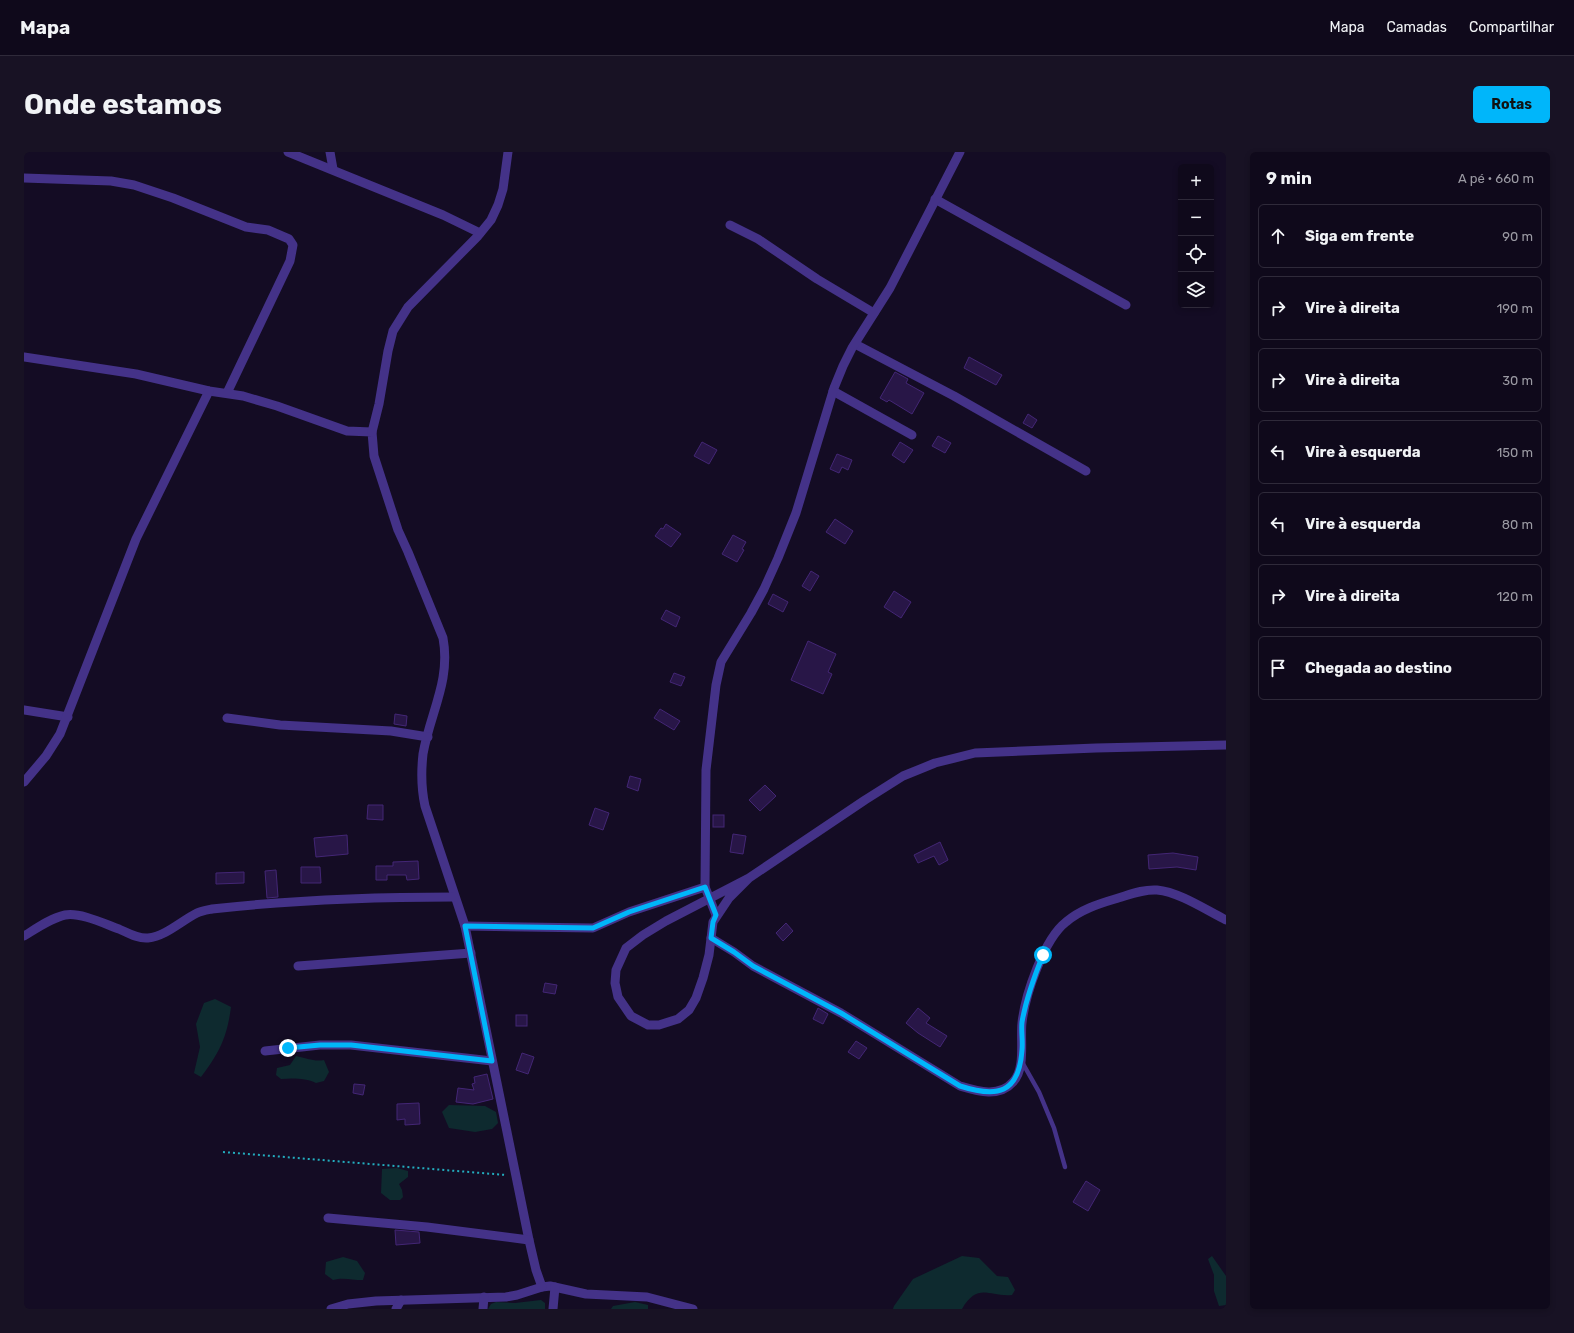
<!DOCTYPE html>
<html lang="pt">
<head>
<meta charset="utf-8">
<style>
	body { margin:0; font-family:Rubik,sans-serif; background:#181224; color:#f1f3f6 }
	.controls { position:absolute; right:12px; top:12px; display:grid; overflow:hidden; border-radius:6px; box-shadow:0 2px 6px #0003 }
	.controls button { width:36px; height:36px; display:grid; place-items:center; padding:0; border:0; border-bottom:1px solid #2f2a3a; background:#0f091b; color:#f1f3f6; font:20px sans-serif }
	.stop { position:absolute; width:12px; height:12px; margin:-9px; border:3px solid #00b6fa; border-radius:50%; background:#fff }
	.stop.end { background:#00b6fa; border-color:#fff; box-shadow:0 1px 4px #0008 }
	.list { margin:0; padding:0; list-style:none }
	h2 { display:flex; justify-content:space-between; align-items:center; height:52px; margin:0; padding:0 16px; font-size:17px }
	h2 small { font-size:13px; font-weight:400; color:#9b9aa3 }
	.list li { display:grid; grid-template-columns:26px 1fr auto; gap:12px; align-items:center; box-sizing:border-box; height:64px; margin:0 8px 8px; padding:0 8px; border:1px solid #2f2a3a; border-radius:6px }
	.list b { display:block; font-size:15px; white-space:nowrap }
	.list em { font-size:13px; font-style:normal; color:#9b9aa3 }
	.icon { flex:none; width:22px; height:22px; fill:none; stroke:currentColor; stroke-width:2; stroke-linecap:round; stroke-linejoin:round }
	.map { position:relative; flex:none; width:1202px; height:1157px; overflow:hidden; border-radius:6px }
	header { display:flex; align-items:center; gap:24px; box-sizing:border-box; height:56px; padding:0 20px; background:#0f091b; border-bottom:1px solid #2f2a3a }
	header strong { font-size:19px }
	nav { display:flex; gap:22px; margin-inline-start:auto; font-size:14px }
	.intro { display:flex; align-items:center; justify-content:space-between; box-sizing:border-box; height:96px; padding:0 24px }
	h1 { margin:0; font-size:28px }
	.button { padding:10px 18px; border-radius:6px; background:#00b6fa; color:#111; font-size:14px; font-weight:700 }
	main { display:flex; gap:24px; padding:0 24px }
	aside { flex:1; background:#0f091b; border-radius:6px; box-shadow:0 2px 6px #0003 }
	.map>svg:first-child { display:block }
	.green { fill:#0e2a2f }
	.building { fill:#281647; stroke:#432675 }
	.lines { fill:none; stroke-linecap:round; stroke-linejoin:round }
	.path { stroke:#23aebf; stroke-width:2; stroke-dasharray:2 3; stroke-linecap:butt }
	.lane { stroke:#443288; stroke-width:4.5 }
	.street { stroke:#443288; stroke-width:9 }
	.route { stroke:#00b6fa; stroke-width:5 }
</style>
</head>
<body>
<header>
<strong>Mapa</strong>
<nav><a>Mapa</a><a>Camadas</a><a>Compartilhar</a></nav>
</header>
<div class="intro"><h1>Onde estamos</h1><a class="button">Rotas</a></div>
<main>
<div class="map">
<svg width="1202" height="1157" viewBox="0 0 1202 1157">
	<rect width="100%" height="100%" fill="#140c24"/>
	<g class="green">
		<path d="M191,847L207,855C203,885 196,900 177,925L170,921L176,895L172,872L180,851Z"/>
		<path d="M272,904C283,906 290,910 300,908L305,920L300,929L292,931C282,926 268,926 257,927L252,923L253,916L266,913Z"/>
		<path d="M425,953L461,954L472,960L474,971L468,977L451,980L425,976L418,960Z"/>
		<path d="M373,1016L384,1019V1025L375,1032L378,1038L379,1045L376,1048H366L357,1041L358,1017Z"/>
		<path d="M938,1104L955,1106L973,1124L984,1125L991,1138L988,1143C964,1145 954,1130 938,1157H869L870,1154L889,1127Z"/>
		<path d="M1188,1104L1202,1124V1153L1195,1154L1190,1139V1123L1184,1107Z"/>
		<path d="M319,1105L333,1109L341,1121L339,1128C328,1128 319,1125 309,1128L301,1122L302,1110Z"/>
		<path d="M517,1148L521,1151V1157H464L467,1152L472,1150L491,1151Z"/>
		<path d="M611,1150L624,1153V1157H587L589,1154Z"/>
	</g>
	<g class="building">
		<path d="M945,205L978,223L972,233L940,216Z"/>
		<path d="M871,220L884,227L882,231L900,241L888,262L865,248L863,250L856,246Z"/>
		<path d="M1004,262L1013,268L1008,276L999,271Z"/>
		<path d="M914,284L927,291L921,301L908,294Z"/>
		<path d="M678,290L693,298L685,312L670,304Z"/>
		<path d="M876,290L889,298L880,311L868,303Z"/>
		<path d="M813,302L828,308L824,318L818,315L815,321L806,317Z"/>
		<path d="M811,367L829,379L821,392L802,380Z"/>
		<path d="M642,372L657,382L647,395L631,384L637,376L639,377Z"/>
		<path d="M709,383L722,390L718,397L720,398L713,410L698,402Z"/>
		<path d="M787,419L795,424L786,439L778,434Z"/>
		<path d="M870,439L887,450L877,466L860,455Z"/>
		<path d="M749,442L764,450L759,460L744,452Z"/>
		<path d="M642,458L656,465L652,475L637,467Z"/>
		<path d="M784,489L812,502L804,520L808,522L799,542L767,528Z"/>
		<path d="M650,521L661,525L657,534L646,530Z"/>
		<path d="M636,557L656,569L650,578L630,566Z"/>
		<path d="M371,562L383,564L382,574L370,572Z"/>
		<path d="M606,624L617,627L614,639L603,635Z"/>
		<path d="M741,633L752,644L736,659L725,648Z"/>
		<path d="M344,653H359V668L343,667Z"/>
		<path d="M571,656L585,661L579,678L565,673Z"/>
		<rect x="689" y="663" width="11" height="12"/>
		<path d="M709,682L722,684L719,702L706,700Z"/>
		<path d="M323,683L324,702L292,705L290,686Z"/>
		<path d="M916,690L924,708L915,713L910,704L894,711L890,703Z"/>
		<path d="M1149,701L1174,705L1172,718L1153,715L1125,717L1124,703Z"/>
		<path d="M394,709L395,727L383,728L382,723H363V728H352V714H369V710Z"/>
		<path d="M277,715H296L297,731H277Z"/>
		<path d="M252,718L254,745L243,746L241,719Z"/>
		<path d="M220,720V731L192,732V721Z"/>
		<path d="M762,771L769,779L759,789L752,781Z"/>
		<path d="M521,831L533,833L531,842L519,840Z"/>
		<path d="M794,856L804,862L799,872L789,867Z"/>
		<path d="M894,856L906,866L902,871L923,884L916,895L894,881L882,871Z"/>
		<rect x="492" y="863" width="11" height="11"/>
		<path d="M832,889L843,896L835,907L824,900Z"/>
		<path d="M498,901L510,905L504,922L492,918Z"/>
		<path d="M463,922L469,947L449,952L432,950L434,936L450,938L448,932L451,931L450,925Z"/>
		<path d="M330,932L341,933L339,943L329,941Z"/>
		<path d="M395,951L396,972L381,973V967L373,968V952Z"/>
		<path d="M1062,1029L1076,1038L1064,1059L1049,1050Z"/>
		<path d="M371,1078L395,1080L396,1091L372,1093Z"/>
	</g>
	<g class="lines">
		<path class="path" d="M199,1000L482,1023"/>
		<path class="lane" d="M998,910L1015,940L1030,976L1041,1015"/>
		<g class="street">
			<path d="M264,0L419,63L456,81"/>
			<path d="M306,0L309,17"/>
			<path d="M0,26L87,29L110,33L149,46L222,75L244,78L265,87L269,93L266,109L203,241"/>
			<path d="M911,47L1102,153"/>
			<path d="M706,73L734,87L793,127L850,161"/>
			<path d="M831,192L930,244L1062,319"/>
			<path d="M0,205L112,222L185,239L219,244L253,254L323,279L348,280L350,304L374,378L384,400L419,486C427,529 406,561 399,602C397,620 397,636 401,654L441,774L505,1088L512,1118L518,1135L526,1134L562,1142L623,1145L669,1157"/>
			<path d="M809,239L888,283"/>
			<path d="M348,280L355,252L364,199L369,179L384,155L454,84L467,68L474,53L479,37L484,0"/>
			<path d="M0,558L44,565"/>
			<path d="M203,566L256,573L367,579L404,585"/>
			<path d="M0,630L22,604L36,582L112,387L185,239"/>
			<path d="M725,726L705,746L689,770L685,803L679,826L672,846L665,858L654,867L635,873H624L607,864L594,845L591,831L592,818L602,796L619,783L642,769L725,726L841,648L879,624L911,611L951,601L1072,596L1202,593"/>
			<path d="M692,763L681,735L682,618L692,533L697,510L727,461L740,437L754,406L772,361L810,236L819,214L828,196L866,136L936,0"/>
			<path d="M441,774L569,776L605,760L681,735"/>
			<path d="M0,784C13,776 27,766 41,763C56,760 81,772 95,777C104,781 114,787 124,786C142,784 157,769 173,761C177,759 183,758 188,757C268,748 349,745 430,745"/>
			<path d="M687,786L710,800L729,814L817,861L936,934C953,939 975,946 989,930C1002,917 996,887 998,871C1001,843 1020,787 1042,770C1056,758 1074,752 1091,747C1105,743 1118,737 1133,738C1155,740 1182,758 1202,768"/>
			<path d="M274,814L447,801"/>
			<path d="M241,899L296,893H327L468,909"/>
			<path d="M304,1066L403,1075L505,1088"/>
			<path d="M307,1157L324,1152L352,1149L482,1145L493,1143L518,1135"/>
			<path d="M372,1157L377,1148"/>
			<path d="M459,1157L460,1145"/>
			<path d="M529,1157L531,1135"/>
		</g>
	</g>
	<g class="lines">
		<path class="route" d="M264,896L296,893H327L468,909L441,774L569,776L605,760L681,735L692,763L689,770L687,786L710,800L729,814L817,861L936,934C973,946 995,942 998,898C999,889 997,879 998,870C1002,847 1010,825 1019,803"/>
	</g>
</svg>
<div class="controls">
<button>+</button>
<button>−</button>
<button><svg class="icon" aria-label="locate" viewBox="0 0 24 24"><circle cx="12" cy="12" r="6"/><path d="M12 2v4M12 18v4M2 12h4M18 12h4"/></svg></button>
<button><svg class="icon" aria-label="layers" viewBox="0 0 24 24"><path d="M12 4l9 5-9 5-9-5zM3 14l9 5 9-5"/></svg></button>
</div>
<div class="stop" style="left:1019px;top:803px"></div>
<div class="stop end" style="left:264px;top:896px"></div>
</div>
<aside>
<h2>9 min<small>A pé · 660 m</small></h2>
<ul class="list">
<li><svg class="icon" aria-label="ahead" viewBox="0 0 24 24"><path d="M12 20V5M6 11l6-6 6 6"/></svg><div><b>Siga em frente</b></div><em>90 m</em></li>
<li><svg class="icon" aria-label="right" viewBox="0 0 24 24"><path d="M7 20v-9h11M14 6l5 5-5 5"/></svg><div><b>Vire à direita</b></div><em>190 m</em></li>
<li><svg class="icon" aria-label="right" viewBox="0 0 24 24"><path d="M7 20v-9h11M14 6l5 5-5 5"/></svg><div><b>Vire à direita</b></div><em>30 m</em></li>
<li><svg class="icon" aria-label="left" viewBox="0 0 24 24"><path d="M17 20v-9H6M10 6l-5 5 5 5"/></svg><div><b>Vire à esquerda</b></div><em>150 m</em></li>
<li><svg class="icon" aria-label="left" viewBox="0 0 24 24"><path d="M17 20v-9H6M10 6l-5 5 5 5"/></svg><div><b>Vire à esquerda</b></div><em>80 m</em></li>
<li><svg class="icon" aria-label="right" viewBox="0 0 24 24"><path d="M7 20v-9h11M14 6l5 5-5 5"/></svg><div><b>Vire à direita</b></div><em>120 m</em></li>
<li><svg class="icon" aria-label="arrive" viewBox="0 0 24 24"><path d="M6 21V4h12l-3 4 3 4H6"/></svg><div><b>Chegada ao destino</b></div></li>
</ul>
</aside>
</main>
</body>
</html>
